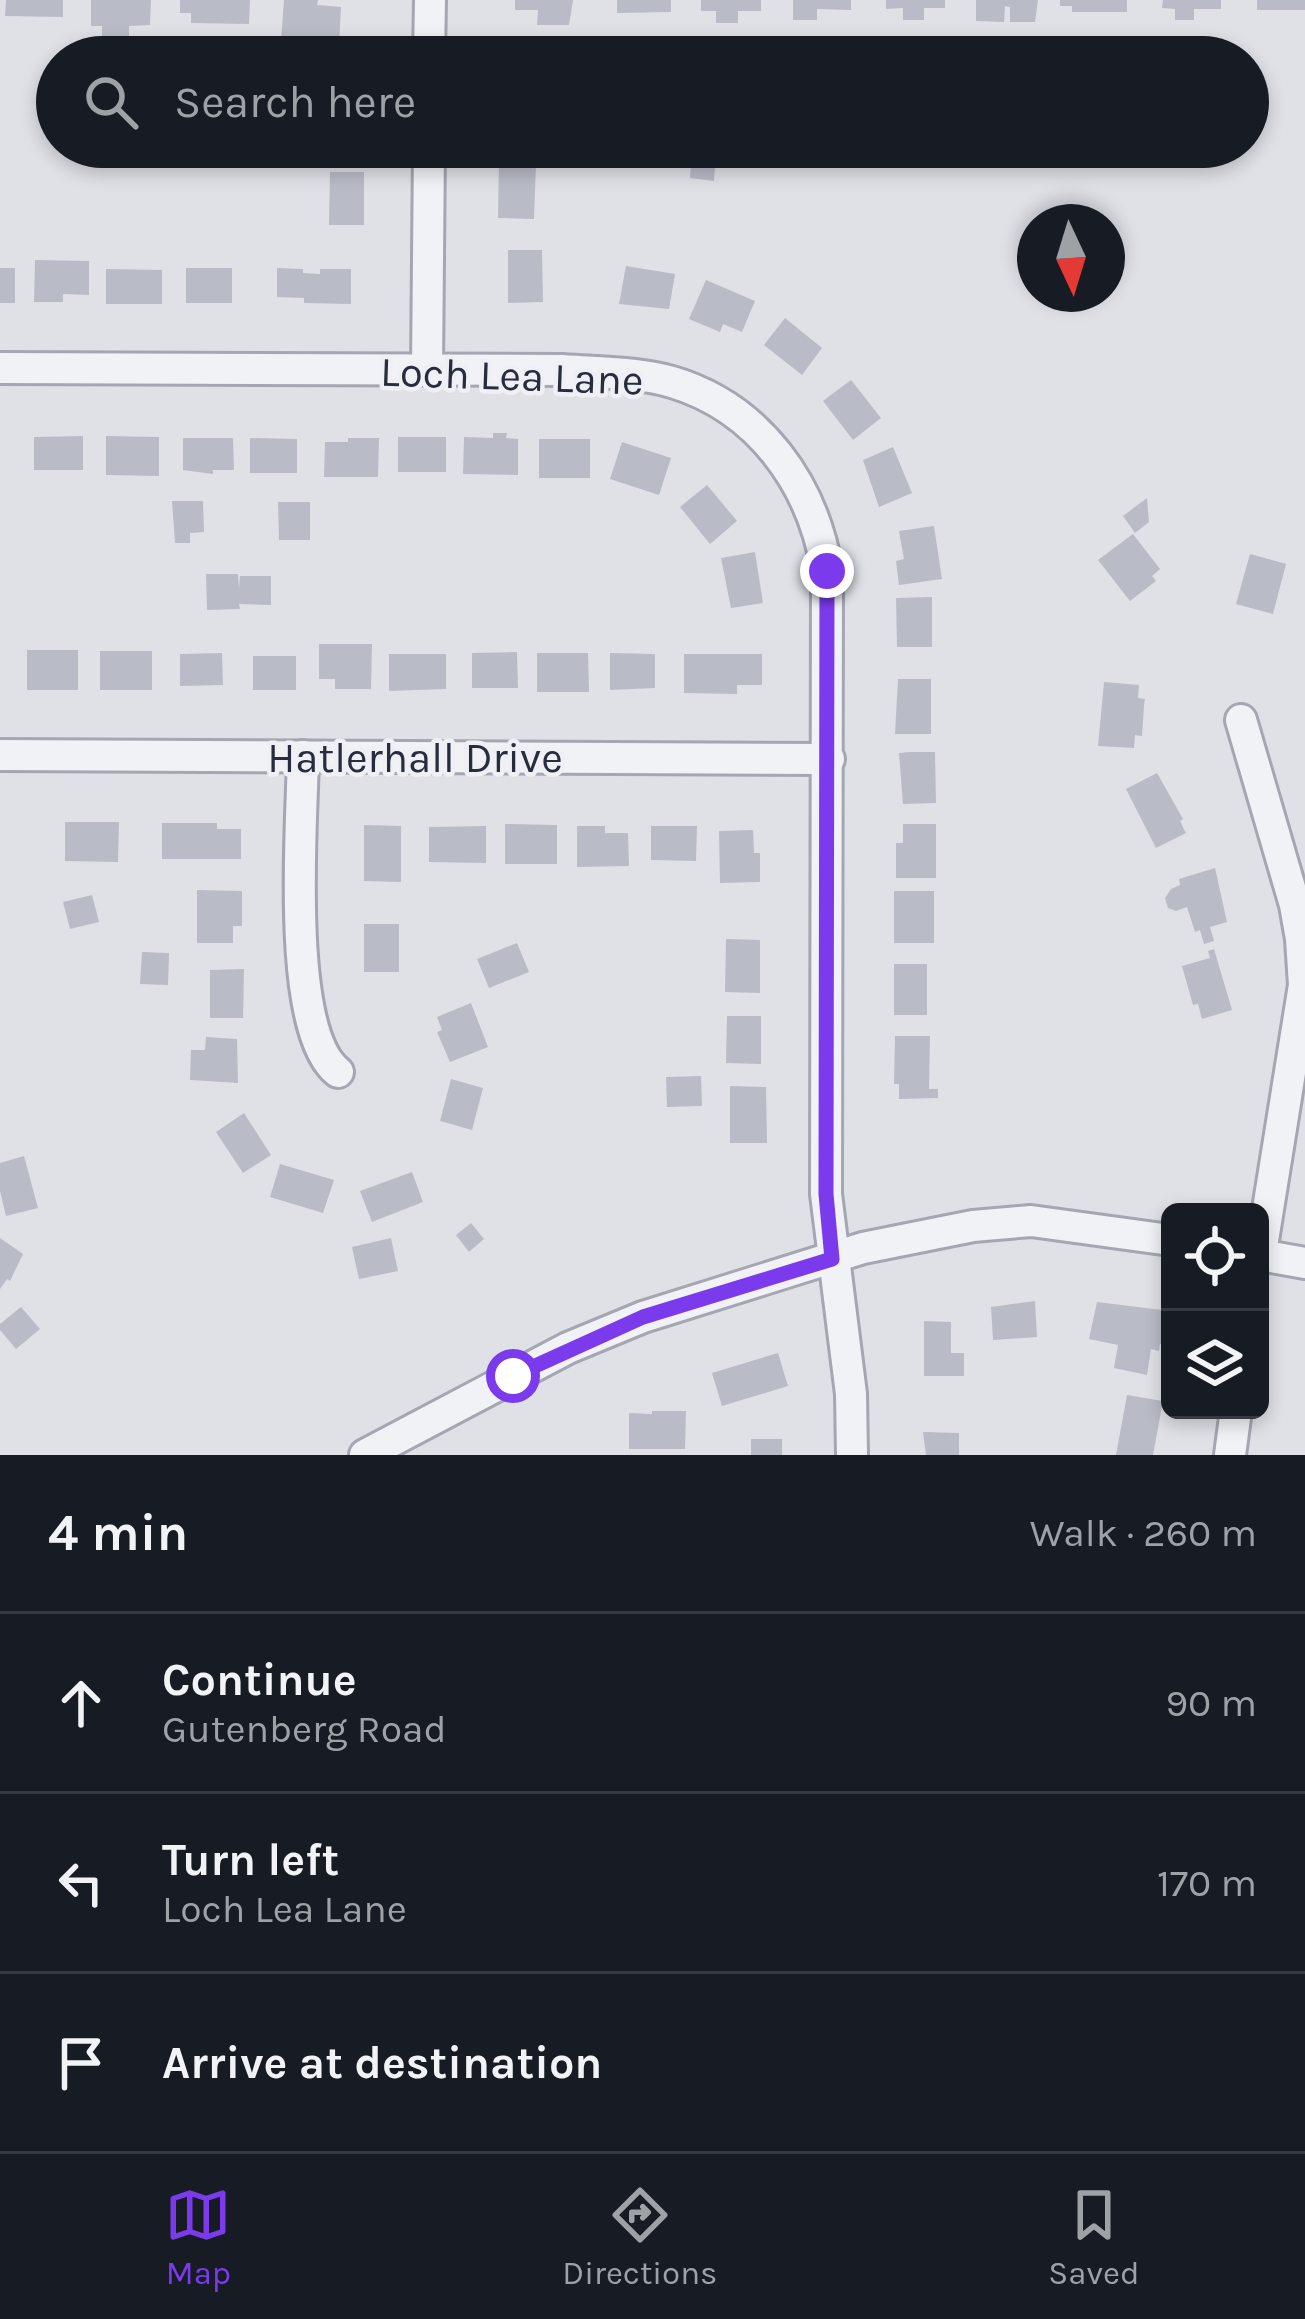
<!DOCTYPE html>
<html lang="en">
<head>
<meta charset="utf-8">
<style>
	body { margin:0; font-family:Karla,sans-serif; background:#242831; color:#f1f3f6 }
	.controls { position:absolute; right:36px; bottom:36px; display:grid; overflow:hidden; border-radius:18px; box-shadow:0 6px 18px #0003 }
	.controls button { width:108px; height:108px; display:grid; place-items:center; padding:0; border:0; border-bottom:3px solid #363941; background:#171b24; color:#f1f3f6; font:60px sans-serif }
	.compass { position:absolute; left:1017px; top:204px; width:108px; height:108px; border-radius:50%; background:#171b24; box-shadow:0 6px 18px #0003; rotate:176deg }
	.stop { position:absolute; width:36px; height:36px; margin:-27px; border:9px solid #7c3aed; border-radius:50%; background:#fff }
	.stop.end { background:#7c3aed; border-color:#fff; box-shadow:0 3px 12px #0008 }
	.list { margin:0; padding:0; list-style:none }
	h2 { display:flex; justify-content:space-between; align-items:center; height:156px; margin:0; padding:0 48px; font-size:51px }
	h2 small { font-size:39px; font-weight:400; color:#9ea1a6 }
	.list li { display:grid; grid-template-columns:78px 1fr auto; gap:36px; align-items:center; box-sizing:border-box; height:180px; padding:0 48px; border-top:3px solid #363941 }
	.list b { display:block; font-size:45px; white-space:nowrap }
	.list p { margin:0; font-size:39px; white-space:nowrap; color:#9ea1a6 }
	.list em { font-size:39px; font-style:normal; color:#9ea1a6 }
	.icon { flex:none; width:66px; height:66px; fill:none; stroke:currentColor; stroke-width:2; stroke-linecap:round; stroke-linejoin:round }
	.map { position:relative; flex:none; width:1305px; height:1455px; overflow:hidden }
	.search { position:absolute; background:#171b24; box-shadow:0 6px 18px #0003; left:36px; right:36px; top:36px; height:132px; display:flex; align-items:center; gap:30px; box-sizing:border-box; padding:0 42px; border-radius:66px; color:#9ea1a6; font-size:45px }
	.sheet { height:696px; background:#171b24 }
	nav { display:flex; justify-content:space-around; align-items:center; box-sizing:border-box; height:168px; border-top:3px solid #363941; background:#171b24; font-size:33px; color:#9ea1a6 }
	nav a { display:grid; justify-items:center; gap:6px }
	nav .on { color:#7c3aed }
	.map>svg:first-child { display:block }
	.building { fill:#b9bcc7 }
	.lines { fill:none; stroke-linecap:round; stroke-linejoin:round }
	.street-casing { stroke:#a4a7b1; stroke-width:36 }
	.street { stroke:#f1f2f6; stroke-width:30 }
	.route { stroke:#7c3aed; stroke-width:15 }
	.labels { text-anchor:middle; stroke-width:9; stroke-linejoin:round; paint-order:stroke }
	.street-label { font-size:42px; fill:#282d3e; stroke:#eef0f5 }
</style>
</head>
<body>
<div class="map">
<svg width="1305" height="1455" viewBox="0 0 1305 1455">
	<rect width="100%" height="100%" fill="#dfe1e7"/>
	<g class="building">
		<path d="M6,0H63V17L5,16Z"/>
		<path d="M91,0H151L150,25L129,26V38H102V26H91Z"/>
		<path d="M180,0H250L249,24L191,23V13H180Z"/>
		<path d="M284,0H318L317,5L341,7L339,45L311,43V52L293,51L294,43L281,42Z"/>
		<path d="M515,0H573L569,25H537L538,10H515Z"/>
		<path d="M617,0H671V12L617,13Z"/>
		<path d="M701,0H761V11H738V23H716V11H701Z"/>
		<path d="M793,0H851V10L817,9V20H793Z"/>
		<path d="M886,0H945V8H924V20H903V8L886,9Z"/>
		<path d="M976,0H1038L1035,22H1010V7L1005,6L1004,22L976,21Z"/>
		<path d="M1060,0H1127V12H1072V6H1060Z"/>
		<path d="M1163,0H1221V9H1194V20H1175V9L1162,8Z"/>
		<rect x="1257" y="0" width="48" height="10"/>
		<path d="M167,44L205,45V57H167Z"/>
		<path d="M499,162L536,164L534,219L498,218Z"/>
		<path d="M691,163L715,166L714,181L690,178Z"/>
		<path d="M330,172H364V225H329Z"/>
		<path d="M508,250H542L543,302L508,303Z"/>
		<path d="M35,260L89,261V295L63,294V302H34Z"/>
		<path d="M626,266L675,274L669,309L619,304Z"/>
		<rect x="0" y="268" width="15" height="35"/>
		<rect x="186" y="268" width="46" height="35"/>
		<path d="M277,268L303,269V273L320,274V269H351V304L304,303V298L277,297Z"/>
		<path d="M106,269L162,270V304H106Z"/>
		<path d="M706,280L755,301L742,332L723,324L720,332L689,319Z"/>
		<path d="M785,318L822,348L802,375L764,345Z"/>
		<path d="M851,380L881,418L853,440L823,401Z"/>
		<path d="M493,433H507L506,438L518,439V475L463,474L464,437L493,438Z"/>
		<path d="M83,436V470H34V437Z"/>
		<path d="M106,436L159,437V476L106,475Z"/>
		<rect x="398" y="437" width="48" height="35"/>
		<path d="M183,438H233L234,470H213V474L183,470Z"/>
		<path d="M250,438L297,439V473H250Z"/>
		<path d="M348,438H379L378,477H324L325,442H348Z"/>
		<rect x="539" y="439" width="51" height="39"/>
		<path d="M622,442L671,458L659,495L610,479Z"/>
		<path d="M893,447L912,493L879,507L863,460Z"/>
		<path d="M707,485L737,521L710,544L680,507Z"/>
		<path d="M1147,498L1149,522L1135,533L1123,516Z"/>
		<path d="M172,501H203L204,532L190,533V543H175Z"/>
		<path d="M278,502H310V540H279Z"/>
		<path d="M934,526L942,579L899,585L896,561L904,559L899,531Z"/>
		<path d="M1133,534L1160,569L1152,576L1156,581L1130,601L1098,560Z"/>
		<path d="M755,552L763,603L731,608L721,558Z"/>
		<path d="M1250,554L1286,564L1273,614L1236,604Z"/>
		<path d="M206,574H238L239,589L240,576H271V605L239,604L240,609L207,610Z"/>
		<path d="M932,597V647H897L896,598Z"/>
		<path d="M319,644H372L371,689H335V679H319Z"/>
		<rect x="27" y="650" width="51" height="40"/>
		<rect x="100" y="651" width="52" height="39"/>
		<path d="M517,652L518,688H472V653Z"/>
		<path d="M222,653L223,685L180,686V654Z"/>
		<path d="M537,653H588L589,692H537Z"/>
		<path d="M610,653L655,654V688L610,690Z"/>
		<path d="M389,654H446V689L389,691Z"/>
		<path d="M684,654H762V685H737V694L684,693Z"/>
		<rect x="253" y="656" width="43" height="34"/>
		<path d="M898,679H931V734H895Z"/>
		<path d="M1104,682L1139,685L1138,698L1145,699L1144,705L1142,736L1135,735L1134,748L1098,746Z"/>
		<path d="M910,752H935L936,803L903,804L899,753Z"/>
		<path d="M1157,773L1183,819L1180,821L1186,833L1156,848L1126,789Z"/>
		<path d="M65,822H119L118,862L65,861Z"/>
		<path d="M162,823H217V829H241V859H162Z"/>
		<path d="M505,824L557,825V864H505Z"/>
		<path d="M903,824H936V878H896V843H903Z"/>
		<path d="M364,825L401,826V882L364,881Z"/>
		<path d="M486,826V863L429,862V827Z"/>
		<path d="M577,826H605V833H628L629,866L577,867Z"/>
		<path d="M651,826H697L696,861L651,860Z"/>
		<path d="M753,830L754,853H760V882L720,883L719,831Z"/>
		<path d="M1215,868L1227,922L1210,927L1214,941L1204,944L1200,930L1195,932L1187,907L1176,911L1168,908L1165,898L1171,889L1180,885L1179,879Z"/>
		<path d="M197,890L242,891V926H233V943H197Z"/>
		<rect x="894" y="891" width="40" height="52"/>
		<path d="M92,895L99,922L70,929L63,902Z"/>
		<rect x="364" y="924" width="35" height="48"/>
		<path d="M726,939L760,940V993L725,992Z"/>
		<path d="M517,943L529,972L489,988L477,959Z"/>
		<path d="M1214,949L1232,1010L1202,1019L1198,1004L1193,1005L1182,966L1210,958L1208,951Z"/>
		<path d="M142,952L169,953L168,985L140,984Z"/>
		<rect x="894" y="964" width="33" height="51"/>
		<path d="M244,969L243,1018H210V970Z"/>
		<path d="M471,1003L488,1047L450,1062L437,1032L442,1030L437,1017Z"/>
		<path d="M727,1016H761V1064L726,1063Z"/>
		<path d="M895,1036H930L929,1089H938V1098L899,1099V1084H894Z"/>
		<path d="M206,1037L237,1039L238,1083L190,1080L191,1050H205Z"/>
		<path d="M701,1076L702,1106L667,1107L666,1077Z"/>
		<path d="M451,1079L483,1088L472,1130L440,1121Z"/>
		<path d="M730,1086L766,1087L767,1143H730Z"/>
		<path d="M244,1113L271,1155L243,1173L216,1132Z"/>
		<path d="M24,1156L38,1208L6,1216L0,1191V1163Z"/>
		<path d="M280,1164L334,1180L323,1213L270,1197Z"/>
		<path d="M412,1172L423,1202L372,1222L360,1191Z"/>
		<path d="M471,1223L484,1239L469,1252L456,1235Z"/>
		<path d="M0,1238L23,1254L10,1281L7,1279L0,1289Z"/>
		<path d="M391,1238L398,1271L359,1279L352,1247Z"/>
		<path d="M1035,1301L1037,1337L993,1340L991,1307Z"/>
		<path d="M1097,1302L1170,1311V1354L1165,1353L1167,1345L1160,1344L1159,1351L1151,1349L1147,1375L1114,1368L1118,1345L1089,1339Z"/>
		<path d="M21,1307L40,1329L16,1349L0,1330V1324Z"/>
		<path d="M924,1321L951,1322V1353H964V1376H924Z"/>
		<path d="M778,1353L788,1386L722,1406L712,1373Z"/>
		<path d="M1127,1395L1163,1401L1153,1455H1116Z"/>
		<path d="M652,1411H686L685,1449H629V1413L652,1414Z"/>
		<path d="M923,1432L959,1433V1455H926Z"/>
		<rect x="751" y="1439" width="31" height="16"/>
	</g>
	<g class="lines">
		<g class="street-casing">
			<g id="street">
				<path d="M429,57L430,0"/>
				<path d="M0,368L562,370C599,373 637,372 672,382C759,408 813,484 827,571L826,1194L851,1394L852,1455"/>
				<path d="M427,370L429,147"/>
				<path d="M1241,720L1295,905L1301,939L1304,985L1260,1259"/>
				<path d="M0,755L829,759"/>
				<path d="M303,756C302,823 285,1031 338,1072"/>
				<path d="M1260,1255L1305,1263"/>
				<path d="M365,1455L568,1348L643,1317L863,1248L973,1226L1031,1221L1170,1240"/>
				<path d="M1230,1455L1236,1410"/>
			</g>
		</g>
		<use href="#street" class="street"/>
	</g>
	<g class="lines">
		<path class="route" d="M513,1376L643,1317L832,1259L826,1194L827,571"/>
	</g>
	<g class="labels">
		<g class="street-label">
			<text transform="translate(512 375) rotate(2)" y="15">Loch Lea Lane</text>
			<text x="415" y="772">Hatlerhall Drive</text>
		</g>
	</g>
</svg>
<div class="controls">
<button><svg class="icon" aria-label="locate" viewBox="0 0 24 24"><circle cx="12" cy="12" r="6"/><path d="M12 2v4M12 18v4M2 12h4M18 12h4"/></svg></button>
<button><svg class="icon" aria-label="layers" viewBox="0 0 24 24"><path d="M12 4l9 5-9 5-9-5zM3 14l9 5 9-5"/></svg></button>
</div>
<svg class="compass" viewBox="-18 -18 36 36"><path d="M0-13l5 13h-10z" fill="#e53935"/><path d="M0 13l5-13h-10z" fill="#9ea1a6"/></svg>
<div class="stop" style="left:513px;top:1376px"></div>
<div class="stop end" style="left:827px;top:571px"></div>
<div class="search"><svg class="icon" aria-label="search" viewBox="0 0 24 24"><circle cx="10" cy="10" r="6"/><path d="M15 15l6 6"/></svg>Search here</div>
</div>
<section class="sheet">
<h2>4 min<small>Walk · 260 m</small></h2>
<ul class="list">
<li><svg class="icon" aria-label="ahead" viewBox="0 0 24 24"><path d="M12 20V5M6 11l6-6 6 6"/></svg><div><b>Continue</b><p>Gutenberg Road</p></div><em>90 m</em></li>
<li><svg class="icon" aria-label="left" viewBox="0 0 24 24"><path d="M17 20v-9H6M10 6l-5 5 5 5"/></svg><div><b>Turn left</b><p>Loch Lea Lane</p></div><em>170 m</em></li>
<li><svg class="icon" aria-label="arrive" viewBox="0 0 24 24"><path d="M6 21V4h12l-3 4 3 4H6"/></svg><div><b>Arrive at destination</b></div></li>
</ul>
</section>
<nav>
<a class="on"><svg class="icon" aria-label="map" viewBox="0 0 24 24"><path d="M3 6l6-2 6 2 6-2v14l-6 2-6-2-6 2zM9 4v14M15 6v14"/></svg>Map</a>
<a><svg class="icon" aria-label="directions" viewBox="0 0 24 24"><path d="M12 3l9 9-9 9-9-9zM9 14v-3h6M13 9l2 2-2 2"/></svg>Directions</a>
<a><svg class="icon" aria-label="saved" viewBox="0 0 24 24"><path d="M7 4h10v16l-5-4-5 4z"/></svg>Saved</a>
</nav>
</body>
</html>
